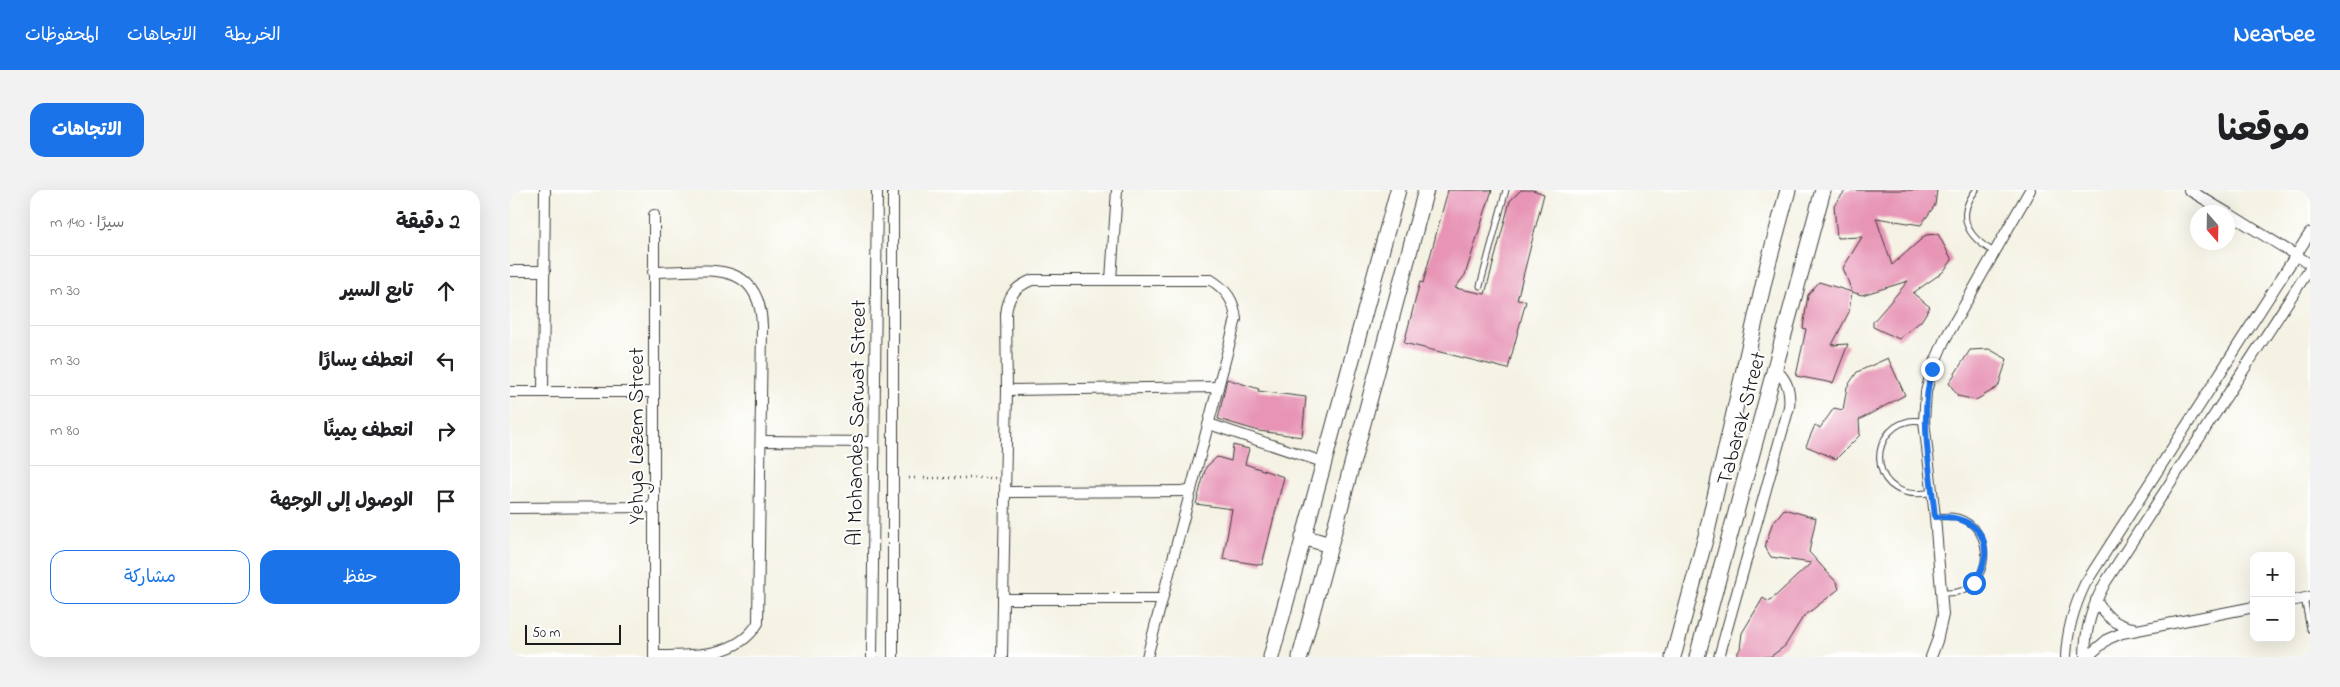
<!DOCTYPE html>
<html lang="ar">
<head>
<meta charset="utf-8">
<style>
	body { margin:0; font-family:"Indie Flower","Playpen Sans Arabic",sans-serif; background:#f2f2f2; color:#202124; direction:rtl }
	.controls { position:absolute; right:15px; bottom:15px; display:grid; overflow:hidden; border-radius:10px; box-shadow:0 5px 20px #0002 }
	.controls button { width:45px; height:45px; display:grid; place-items:center; padding:0; border:0; border-bottom:1px solid #e0e0e0; background:#fff; color:#202124; font:25px sans-serif }
	.compass { position:absolute; left:1680px; top:15px; width:45px; height:45px; border-radius:50%; background:#fff; box-shadow:0 5px 20px #0002; rotate:160deg }
	.scale { position:absolute; left:15px; bottom:12px; width:96px; box-sizing:border-box; padding-left:5px; border:2px solid #1c1c1c; border-top:0; font-size:14px; line-height:18px; white-space:nowrap; color:#1c1c1c; -webkit-text-stroke:4px #fff; paint-order:stroke }
	.stop { position:absolute; width:15px; height:15px; margin:-11px; border:4px solid #1a73e8; border-radius:50%; background:#fff }
	.stop.end { background:#1a73e8; border-color:#fff; box-shadow:0 1px 5px #0008 }
	.list { margin:0; padding:0; list-style:none }
	h2 { display:flex; justify-content:space-between; align-items:center; height:65px; margin:0; padding:0 20px; font-size:21px }
	h2 small { font-size:16px; font-weight:400; color:#757577 }
	.list li { display:grid; grid-template-columns:32px 1fr auto; gap:15px; align-items:center; box-sizing:border-box; height:70px; padding:0 20px; border-top:1px solid #e0e0e0 }
	.list b { display:block; font-size:19px; white-space:nowrap }
	.list em { font-size:16px; font-style:normal; color:#757577 }
	.actions { display:flex; gap:10px; padding:15px 20px }
	.actions a { flex:1; padding:11px 0; border:1px solid #1a73e8; border-radius:15px; text-align:center; font-size:18px; color:#1a73e8 }
	.actions .main { background:#1a73e8; color:#fff }
	.icon { flex:none; width:28px; height:28px; fill:none; stroke:currentColor; stroke-width:2; stroke-linecap:round; stroke-linejoin:round }
	.map { position:relative; flex:none; width:1800px; height:467px; overflow:hidden; direction:ltr; border-radius:15px }
	header { display:flex; align-items:center; gap:30px; box-sizing:border-box; height:70px; padding:0 25px; background:#1a73e8; color:#fff }
	header strong { font-size:24px }
	nav { display:flex; gap:28px; margin-inline-start:auto; font-size:18px }
	.intro { display:flex; align-items:center; justify-content:space-between; box-sizing:border-box; height:120px; padding:0 30px }
	h1 { margin:0; font-size:35px }
	.button { padding:12px 22px; border-radius:15px; background:#1a73e8; color:#fff; font-size:18px; font-weight:700 }
	main { display:flex; gap:30px; padding:0 30px }
	aside { flex:1; background:#fff; border-radius:15px; box-shadow:0 5px 20px #0002 }
	.map>svg:first-child { display:block }
	.building { fill:#e794b5 }
	.lines { fill:none; stroke-linecap:round; stroke-linejoin:round }
	.lane-casing { stroke:#3c3c3a; stroke-width:7 }
	.street-casing { stroke:#3c3c3a; stroke-width:12 }
	.secondary-casing { stroke:#3c3c3a; stroke-width:17 }
	.path { stroke:#3c3c3a; stroke-width:2.5; stroke-dasharray:1 4; stroke-linecap:butt }
	.lane { stroke:#fff; stroke-width:5 }
	.street { stroke:#fff; stroke-width:10 }
	.secondary { stroke:#fff; stroke-width:15 }
	.route { stroke:#1a73e8; stroke-width:6 }
	.labels { text-anchor:middle; stroke-width:4; stroke-linejoin:round; paint-order:stroke }
	.street-label { font-size:22px; fill:#1c1c1c; stroke:#fff }
</style>
</head>
<body>
<header>
<strong>Nearbee</strong>
<nav><a>الخريطة</a><a>الاتجاهات</a><a>المحفوظات</a></nav>
</header>
<div class="intro"><h1>موقعنا</h1><a class="button">الاتجاهات</a></div>
<main>
<div class="map">
<svg width="1800" height="467" viewBox="0 0 1800 467">
	<rect width="100%" height="100%" fill="#fff"/>
	<filter id="ink" filterUnits="userSpaceOnUse"><feTurbulence type="fractalNoise" baseFrequency=".02" numOctaves="2"/><feDisplacementMap in="SourceGraphic" scale="10" xChannelSelector="R" yChannelSelector="G"/><feConvolveMatrix kernelMatrix="1 2 1 2 8 2 1 2 1" color-interpolation-filters="sRGB"/></filter>
	<filter id="wash" filterUnits="userSpaceOnUse"><feTurbulence type="fractalNoise" baseFrequency=".0096" numOctaves="4" result="noise"/><feDisplacementMap in="SourceGraphic" scale="20" xChannelSelector="R" yChannelSelector="G"/><feGaussianBlur stdDeviation="1.12" result="paint"/><feColorMatrix in="noise" values="0 0 0 0 0 0 0 0 0 0 0 0 0 0 0 0 0 1.4 0 .05"/><feComposite in="paint" operator="in"/></filter>
	<g filter="url(#wash)">
		<rect width="100%" height="100%" fill="#f4f2e3"/>
		<g id="blocks">
			<g class="building">
				<path d="M938,0H982L955,85L945,98L975,104L1000,11L1011,0H1023L1034,4L1007,110L1016,111L998,179L894,153L910,92L913,93Z"/>
				<path d="M1336,0H1427L1425,15L1411,35L1366,28L1382,75L1416,45L1428,44L1442,70L1433,82L1403,103L1420,117L1411,131L1389,149L1363,137V132L1398,91L1352,105L1342,102L1333,78L1352,47L1327,48L1324,15Z"/>
				<path d="M1309,92L1342,102L1339,122L1322,155L1338,154L1323,193L1286,186L1296,139L1293,138L1298,105Z"/>
				<path d="M1479,159L1497,169L1488,197L1466,210L1448,206L1439,193L1460,160Z"/>
				<path d="M1378,168L1395,205L1349,230L1350,245L1326,269L1296,256L1305,235L1310,238L1324,218L1333,220L1337,197L1347,182Z"/>
				<path d="M717,189L749,199L748,201L796,207L792,247L749,241L708,229Z"/>
				<path d="M723,255L739,259L735,274L774,287L752,375L713,369L722,319L686,314L696,277L707,267L721,271Z"/>
				<path d="M1274,319L1306,328L1299,362L1327,393L1329,399L1293,427L1275,456L1260,467H1225L1230,459L1232,443L1253,408L1259,412L1301,373L1261,367L1255,357L1262,334Z"/>
			</g>
		</g>
	</g>
	<g filter="url(#ink)">
		<use href="#blocks" fill-opacity="0" stroke="#3c3c3a" stroke-width="1"/>
		<g class="lines">
			<g class="lane-casing">
				<g id="lane">
					<path d="M1466,0C1445,27 1458,47 1484,62"/>
					<path d="M970,96L996,0"/>
					<path d="M1414,231C1410,231 1404,230 1399,231C1354,241 1360,316 1422,302"/>
					<path d="M1425,327C1430,327 1436,326 1441,326C1482,329 1487,393 1447,402C1442,403 1436,403 1431,403"/>
					<path d="M1794,408L1800,439"/>
				</g>
			</g>
			<g class="street-casing">
				<g id="street">
					<path d="M383,0V467"/>
					<path d="M1679,0L1716,22"/>
					<path d="M1718,23L1800,74"/>
					<path d="M0,81H35"/>
					<path d="M143,82C194,82 250,66 252,136L248,433C228,467 185,466 144,466"/>
					<path d="M601,90L607,0"/>
					<path d="M497,200L708,197"/>
					<path d="M0,202H144"/>
					<path d="M33,202L35,0"/>
					<path d="M699,234L813,272"/>
					<path d="M251,251L363,252"/>
					<path d="M495,302L681,301"/>
					<path d="M0,318L144,317"/>
					<path d="M493,409H652"/>
					<path d="M1586,410C1595,426 1605,435 1623,438"/>
					<path d="M1781,411L1800,407"/>
					<path d="M144,467V25"/>
					<path d="M362,467L367,0"/>
					<path d="M492,467L497,200L496,124C498,106 505,97 522,90H701C717,100 724,111 726,129L637,467"/>
					<path d="M1209,467L1279,217C1281,200 1277,190 1265,179"/>
					<path d="M1421,467L1427,451L1433,425L1425,327L1414,231L1416,202L1422,179L1434,151L1520,0"/>
					<path d="M1556,467C1557,441 1564,417 1575,394L1800,43"/>
					<path d="M1575,467C1575,439 1582,417 1595,393L1800,78"/>
					<path d="M1577,467L1598,449L1612,443L1744,417"/>
				</g>
			</g>
			<g class="secondary-casing">
				<g id="secondary">
					<path d="M793,347L820,355"/>
					<path d="M761,467L888,0"/>
					<path d="M790,467L916,0"/>
					<path d="M1163,467L1196,346L1258,74L1278,0"/>
					<path d="M1187,467L1313,0"/>
				</g>
			</g>
			<path class="path" d="M399,288H486"/>
			<use href="#lane" class="lane"/>
			<use href="#street" class="street"/>
			<use href="#secondary" class="secondary"/>
		</g>
	</g>
	<g class="lines" filter="url(#ink)">
		<path class="route" d="M1422,179C1409,228 1420,277 1425,327C1470,324 1489,356 1464,393"/>
	</g>
	<g class="labels">
		<g class="street-label">
			<text transform="translate(1230 228) rotate(-75)" y="8">Tabarak Street</text>
			<text transform="translate(345 233) rotate(-89)" y="8">Al Mohandes Sarwat Street</text>
			<text transform="translate(125 246) rotate(-90)" y="8">Yehya Lazem Street</text>
		</g>
	</g>
</svg>
<div class="controls">
<button>+</button>
<button>−</button>
</div>
<svg class="compass" viewBox="-18 -18 36 36"><path d="M0-13l5 13h-10z" fill="#e53935"/><path d="M0 13l5-13h-10z" fill="#757577"/></svg>
<div class="scale">50 m</div>
<div class="stop" style="left:1464px;top:393px"></div>
<div class="stop end" style="left:1422px;top:179px"></div>
</div>
<aside>
<h2>2 دقيقة<small>سيرًا · 140 m</small></h2>
<ul class="list">
<li><svg class="icon" aria-label="ahead" viewBox="0 0 24 24"><path d="M12 20V5M6 11l6-6 6 6"/></svg><div><b>تابع السير</b></div><em>30 m</em></li>
<li><svg class="icon" aria-label="left" viewBox="0 0 24 24"><path d="M17 20v-9H6M10 6l-5 5 5 5"/></svg><div><b>انعطف يسارًا</b></div><em>30 m</em></li>
<li><svg class="icon" aria-label="right" viewBox="0 0 24 24"><path d="M7 20v-9h11M14 6l5 5-5 5"/></svg><div><b>انعطف يمينًا</b></div><em>80 m</em></li>
<li><svg class="icon" aria-label="arrive" viewBox="0 0 24 24"><path d="M6 21V4h12l-3 4 3 4H6"/></svg><div><b>الوصول إلى الوجهة</b></div></li>
</ul>
<div class="actions"><a class="main">حفظ</a><a>مشاركة</a></div>
</aside>
</main>
</body>
</html>
